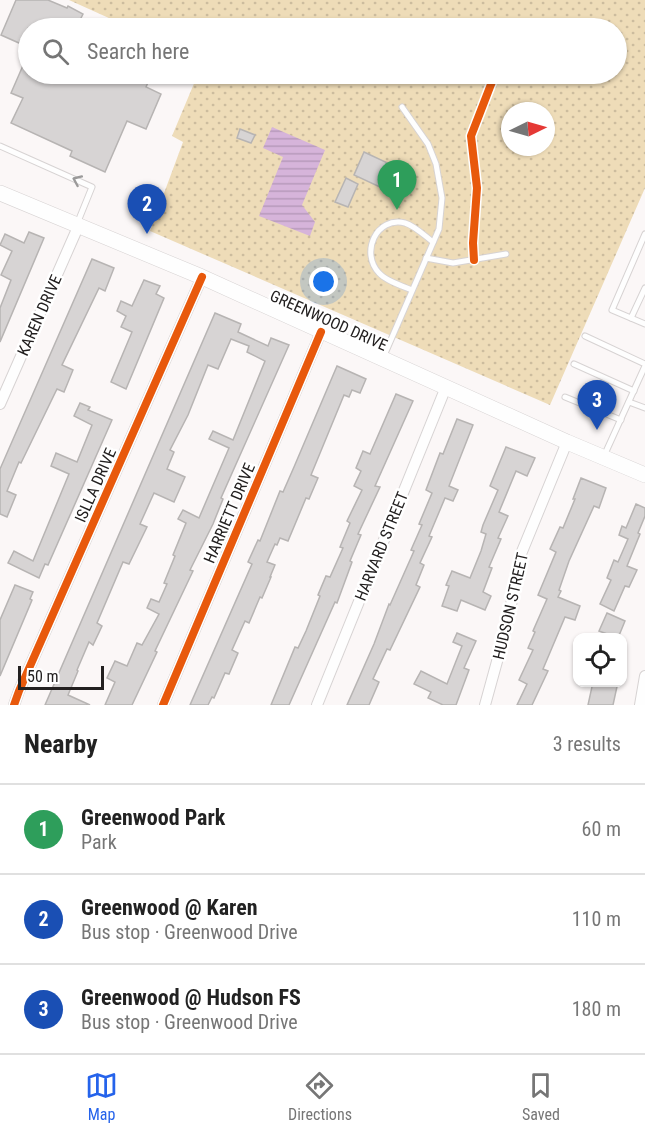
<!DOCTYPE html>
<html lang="en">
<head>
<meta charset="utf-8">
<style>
	body { margin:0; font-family:"Roboto Condensed",sans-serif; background:#f6f6f6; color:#222 }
	.controls { position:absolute; right:18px; bottom:18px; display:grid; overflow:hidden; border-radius:12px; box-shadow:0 2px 4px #0004 }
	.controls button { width:54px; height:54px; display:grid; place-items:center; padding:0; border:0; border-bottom:2px solid #e0e0e0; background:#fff; color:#222; font:30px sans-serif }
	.compass { position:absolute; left:501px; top:102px; width:54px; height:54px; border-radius:50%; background:#fff; box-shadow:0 2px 4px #0004; rotate:85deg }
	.scale { position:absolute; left:18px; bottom:15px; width:86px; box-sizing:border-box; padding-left:6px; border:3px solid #232020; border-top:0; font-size:16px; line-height:21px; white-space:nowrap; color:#232020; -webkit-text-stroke:4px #fff; paint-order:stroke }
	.you { position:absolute; left:324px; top:282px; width:21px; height:21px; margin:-15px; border:4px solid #fff; border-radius:50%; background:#1a73e8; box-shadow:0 0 0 9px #1a73e833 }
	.badge { display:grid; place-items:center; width:39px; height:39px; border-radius:50%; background:#2563eb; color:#fff; font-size:20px; font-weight:700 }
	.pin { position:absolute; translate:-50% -50px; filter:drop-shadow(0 2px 3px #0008) }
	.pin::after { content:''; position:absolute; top:32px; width:21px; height:18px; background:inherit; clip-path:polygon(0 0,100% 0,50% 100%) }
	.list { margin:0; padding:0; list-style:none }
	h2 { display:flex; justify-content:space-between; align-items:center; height:78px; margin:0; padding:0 24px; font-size:26px }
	h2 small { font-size:20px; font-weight:400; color:#767676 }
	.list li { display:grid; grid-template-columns:39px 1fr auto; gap:18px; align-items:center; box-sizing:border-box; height:90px; padding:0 24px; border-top:2px solid #e0e0e0 }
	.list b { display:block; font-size:22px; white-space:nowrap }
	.list p { margin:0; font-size:20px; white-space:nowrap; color:#767676 }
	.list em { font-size:20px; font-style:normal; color:#767676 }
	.icon { flex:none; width:33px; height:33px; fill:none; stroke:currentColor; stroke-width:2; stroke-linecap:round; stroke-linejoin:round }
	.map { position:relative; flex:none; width:645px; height:705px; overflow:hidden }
	.search { position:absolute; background:#fff; box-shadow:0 2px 4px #0004; left:18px; right:18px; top:18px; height:66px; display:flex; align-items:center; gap:15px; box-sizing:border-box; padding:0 21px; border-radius:33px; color:#767676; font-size:22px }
	.sheet { height:348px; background:#fff }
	nav { display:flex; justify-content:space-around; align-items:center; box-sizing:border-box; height:84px; border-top:2px solid #e0e0e0; background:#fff; font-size:16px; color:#767676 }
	nav a { display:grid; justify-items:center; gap:3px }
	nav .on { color:#2563eb }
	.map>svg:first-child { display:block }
	.park { fill:url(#park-dots); fill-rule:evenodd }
	.water { fill:url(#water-rules) }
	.building { fill:#d7d4d4; stroke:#b7b4b3; stroke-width:1.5 }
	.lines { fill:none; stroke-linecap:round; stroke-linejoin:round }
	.service-casing { stroke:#d7d3d3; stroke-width:7 }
	.minor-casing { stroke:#d7d3d3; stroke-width:12 }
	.secondary-casing { stroke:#d7d3d3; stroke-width:16 }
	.service { stroke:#fefefe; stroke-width:5 }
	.minor { stroke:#fefefe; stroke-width:10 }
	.secondary { stroke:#fefefe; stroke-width:15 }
	.cycleway-casing { stroke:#fff; stroke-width:11 }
	.cycleway { stroke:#e8590c; stroke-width:8 }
	.oneway { stroke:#9b9a9a }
	.labels { text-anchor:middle; stroke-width:5; stroke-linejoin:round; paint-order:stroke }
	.street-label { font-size:16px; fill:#232020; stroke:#fff }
</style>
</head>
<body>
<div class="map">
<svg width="645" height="705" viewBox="0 0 645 705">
	<defs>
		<pattern id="park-dots" width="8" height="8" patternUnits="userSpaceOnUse" patternTransform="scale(1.5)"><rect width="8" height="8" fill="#eedcb8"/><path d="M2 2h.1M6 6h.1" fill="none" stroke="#ccbc9e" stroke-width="1.8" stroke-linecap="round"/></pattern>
		<pattern id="water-rules" width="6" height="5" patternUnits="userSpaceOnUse" patternTransform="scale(1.5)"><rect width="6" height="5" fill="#d6b4da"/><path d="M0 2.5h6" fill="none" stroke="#b79abb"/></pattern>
	</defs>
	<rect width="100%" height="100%" fill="#fbf7f7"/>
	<path class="park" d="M69,0H645V188L550,405L150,231L183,142L172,136L198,74H616V28H131ZM510,111H546V147H510Z"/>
	<path class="water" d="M272,127L325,150L302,205L315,222L310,236L259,216L283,157L263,148Z"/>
	<g class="building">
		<path d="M16,0H48L67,8L68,6L83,14L76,28H28V47L1,35Z"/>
		<path d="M28,54V74H145L151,76L146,87L161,94L146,129L127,121L105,172L70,156L72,151L11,123L23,98L11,93Z"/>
		<path d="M240,129L255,135L251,143L237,138Z"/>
		<path d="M364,152L392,165L382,188L354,175Z"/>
		<path d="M346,178L358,184L348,207L335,202Z"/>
		<path d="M29,232L44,238L0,342V308L11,280L1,275L12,251L0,245L5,234L24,243Z"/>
		<path d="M92,259L114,268L105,291L99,288L62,365L73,370L64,392L57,389L21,463L19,462L7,491L16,495L7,517L0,514V469Z"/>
		<path d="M144,280L160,286L156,294L164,298L126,389L111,382L132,332L121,327L126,316L117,311L121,301L132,306Z"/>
		<path d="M215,313L241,324L238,332L268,346L271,338L289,345L221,498L223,499L213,524L190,570L193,571L155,651L157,652L132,705H105L115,682L107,678L115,661L127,666L137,643L142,645L159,614L147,608L151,599L159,602L167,584L164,583L175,556L173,555L186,523L178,519L183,510L199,518L229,448L209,439L213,431L233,440L265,361L247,352L249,346L231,339L218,369L208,365L188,415L170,450L174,452L167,469L185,477L174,502L154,493L140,524L147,527L129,564L123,562L97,623L102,626L93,645L89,642L77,670L78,671L68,695L90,705H45Z"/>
		<path d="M337,366L366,379L360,393L352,390L349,397L344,395L311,475L318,478L309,499L306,498L288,541L280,538L277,545L275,544L267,562L275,565L270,577H271L262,598L260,597L249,623L245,621L232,650L238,653L229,674L225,673L214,698L212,697L208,705H190L252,564L248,562L258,540L260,541L280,491L283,492L294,467Z"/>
		<path d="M396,394L413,401L375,486L380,487L358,534L361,535L350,561L352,562L337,603L335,602L289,705H271L295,647L298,648L306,631L320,596L318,595L326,576L330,577L343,548L340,547L350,523L347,521L362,490L354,486L361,471L356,468L363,451L370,454Z"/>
		<path d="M80,403L90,407L88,410L112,420L48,565L45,564L39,578L8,563L14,551L33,561L69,474L51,466L56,453L77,462L92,425L74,416Z"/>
		<path d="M457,419L473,425L449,486L458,490L453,501L445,498L429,536L432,537L420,563L424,565L416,585L420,587L390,650L387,649L373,679L379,682L369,705H347L374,644L389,604L390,605L414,551L411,550L422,525L419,524L432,493L426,490L440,453L443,454Z"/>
		<path d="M506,447L535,458L527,476L516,471L499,512L508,516L498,538L501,539L489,567L492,568L483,592L491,596L485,610L461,600L457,611L442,606L449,586L446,585L452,571L470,578L481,551L486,534L481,532L483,525L498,490L490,486Z"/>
		<path d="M581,478L606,488L599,508L594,506L569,561L559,590L561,591L558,597L580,606L575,620L565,617L543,669L548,671L532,705H517L527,684L519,680L533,650L528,648L535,632L533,631L547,599L538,595L556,552L550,549L560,527L563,528L575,499H573Z"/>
		<path d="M636,504L645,508V516L638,533L640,534L627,566L637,570L629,587L625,586L614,611L600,604L611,580L607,578L614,560L618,562L628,539L619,535L622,526L626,528Z"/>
		<path d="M15,585L33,592L30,599L32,600L0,676V620Z"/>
		<path d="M607,613L625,621L618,638L599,631Z"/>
		<path d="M457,633L476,641L464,668L469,670L456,705H443L428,698L431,692L414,684L421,671L447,684L462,646L453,642Z"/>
		<path d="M593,682H618L613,705H588Z"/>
	</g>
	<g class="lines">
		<g class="service-casing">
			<g id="service">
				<path d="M0,146L92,187L77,224"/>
				<path d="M645,234L612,310L645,324"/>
				<path d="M426,258L453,263L506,254"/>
				<path d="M412,290C402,286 386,281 379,273C360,253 376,216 405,223C415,226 425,236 433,242"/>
				<path d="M631,318L645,288"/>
				<path d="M585,336L645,364"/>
				<path d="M383,358L439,229L442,198L436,164L428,144L402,107"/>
				<path d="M574,364L634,391"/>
				<path d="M565,397L621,420"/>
				<path d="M629,402L645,408"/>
				<path d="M604,456L645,366"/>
			</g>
		</g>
		<g class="minor-casing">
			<g id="minor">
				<path d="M0,404L78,227"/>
				<path d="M14,705L19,691L202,277"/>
				<path d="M163,705L321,332"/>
				<path d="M317,705L446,387"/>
				<path d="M485,705L507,625L521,554L567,442"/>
				<path d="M640,705L645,676"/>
			</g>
		</g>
		<g class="secondary-casing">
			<path id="secondary" d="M0,193L202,277L567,442L645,475"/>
		</g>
		<use href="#service" class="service"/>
		<use href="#minor" class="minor"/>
		<use href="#secondary" class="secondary"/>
		<g class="cycleway-casing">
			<g id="cycleway">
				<path d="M474,260L473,243L477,188L471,136L495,74"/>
				<path d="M14,705L19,691L202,277"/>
				<path d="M163,705L321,332"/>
			</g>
		</g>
		<use href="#cycleway" class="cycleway"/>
	</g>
	<defs><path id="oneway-chevron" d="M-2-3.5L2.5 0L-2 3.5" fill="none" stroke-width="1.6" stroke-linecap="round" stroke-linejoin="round" transform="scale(1.5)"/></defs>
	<use class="oneway" href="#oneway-chevron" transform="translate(77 180) rotate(-156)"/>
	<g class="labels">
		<g class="street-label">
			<text transform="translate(39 315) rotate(-66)" y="6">KAREN DRIVE</text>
			<text transform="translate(329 320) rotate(24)" y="6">GREENWOOD DRIVE</text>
			<text transform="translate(95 485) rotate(-66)" y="6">ISLLA DRIVE</text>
			<text transform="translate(229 513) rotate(-67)" y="6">HARRIETT DRIVE</text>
			<text transform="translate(381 546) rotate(-68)" y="6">HARVARD STREET</text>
			<text transform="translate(510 606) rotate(-77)" y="6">HUDSON STREET</text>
		</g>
	</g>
</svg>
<div class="controls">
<button><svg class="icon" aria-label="locate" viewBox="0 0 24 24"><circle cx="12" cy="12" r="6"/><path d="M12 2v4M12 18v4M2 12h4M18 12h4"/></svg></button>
</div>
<svg class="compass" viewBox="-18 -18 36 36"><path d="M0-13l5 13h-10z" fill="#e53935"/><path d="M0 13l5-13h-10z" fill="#767676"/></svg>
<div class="scale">50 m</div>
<div class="you"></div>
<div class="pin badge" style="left:397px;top:210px;background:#2e9e5b">1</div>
<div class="pin badge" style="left:147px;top:234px;background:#1a4fb4">2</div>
<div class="pin badge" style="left:597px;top:430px;background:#1a4fb4">3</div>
<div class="search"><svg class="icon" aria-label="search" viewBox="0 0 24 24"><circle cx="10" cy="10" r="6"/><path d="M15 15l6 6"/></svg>Search here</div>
</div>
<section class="sheet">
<h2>Nearby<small>3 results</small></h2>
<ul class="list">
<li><span class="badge" style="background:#2e9e5b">1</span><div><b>Greenwood Park</b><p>Park</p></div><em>60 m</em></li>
<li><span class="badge" style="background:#1a4fb4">2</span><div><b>Greenwood @ Karen</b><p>Bus stop · Greenwood Drive</p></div><em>110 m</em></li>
<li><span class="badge" style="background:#1a4fb4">3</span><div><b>Greenwood @ Hudson FS</b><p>Bus stop · Greenwood Drive</p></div><em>180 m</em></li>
</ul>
</section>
<nav>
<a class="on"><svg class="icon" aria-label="map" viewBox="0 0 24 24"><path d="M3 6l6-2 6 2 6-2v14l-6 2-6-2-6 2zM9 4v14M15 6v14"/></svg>Map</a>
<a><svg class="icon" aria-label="directions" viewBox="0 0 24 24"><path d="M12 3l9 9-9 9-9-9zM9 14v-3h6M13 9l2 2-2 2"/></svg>Directions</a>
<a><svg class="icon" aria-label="saved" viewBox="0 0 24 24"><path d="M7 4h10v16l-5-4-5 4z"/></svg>Saved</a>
</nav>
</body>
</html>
